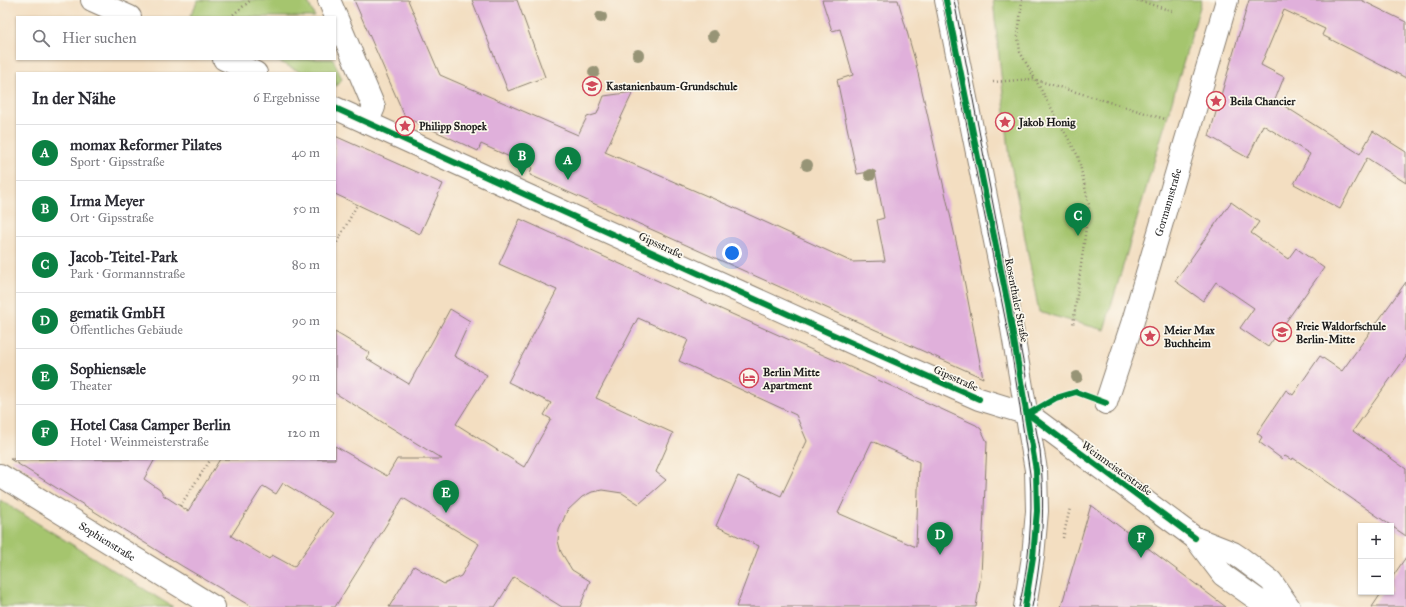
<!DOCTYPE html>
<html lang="de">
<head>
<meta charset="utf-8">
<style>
	body { margin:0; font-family:"IM FELL Great Primer",serif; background:#f7f7f7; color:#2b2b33 }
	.controls { position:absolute; right:12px; bottom:12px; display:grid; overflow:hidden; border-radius:0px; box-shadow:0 1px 3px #0004 }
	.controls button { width:36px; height:36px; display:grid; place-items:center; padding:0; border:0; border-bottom:1px solid #e1e1e2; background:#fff; color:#2b2b33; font:20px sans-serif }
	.you { position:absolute; left:732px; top:253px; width:14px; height:14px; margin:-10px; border:3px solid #fff; border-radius:50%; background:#1a73e8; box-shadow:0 0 0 6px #1a73e833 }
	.badge { display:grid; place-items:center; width:26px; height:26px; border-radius:50%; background:#0b8043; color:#fff; font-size:13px; font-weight:700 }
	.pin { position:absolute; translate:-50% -33px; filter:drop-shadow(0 1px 2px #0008) }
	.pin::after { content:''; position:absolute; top:21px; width:14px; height:12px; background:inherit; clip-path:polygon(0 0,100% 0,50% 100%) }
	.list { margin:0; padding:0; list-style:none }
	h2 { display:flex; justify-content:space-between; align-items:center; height:52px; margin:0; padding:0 16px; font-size:17px }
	h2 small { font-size:13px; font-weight:400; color:#7c7c81 }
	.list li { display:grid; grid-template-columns:26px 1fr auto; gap:12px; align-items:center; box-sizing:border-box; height:56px; padding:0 16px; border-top:1px solid #e1e1e2 }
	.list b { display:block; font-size:15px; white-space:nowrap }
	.list p { margin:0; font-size:13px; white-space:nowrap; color:#7c7c81 }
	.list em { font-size:13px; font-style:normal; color:#7c7c81 }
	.icon { flex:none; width:22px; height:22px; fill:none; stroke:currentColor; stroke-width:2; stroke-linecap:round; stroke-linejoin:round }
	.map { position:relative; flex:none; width:1406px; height:607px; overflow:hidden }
	.search { position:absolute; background:#fff; box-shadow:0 1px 3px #0004; left:16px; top:16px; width:320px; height:44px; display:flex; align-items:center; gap:10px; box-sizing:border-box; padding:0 14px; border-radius:0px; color:#7c7c81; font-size:15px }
	.panel { position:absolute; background:#fff; box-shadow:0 1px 3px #0004; left:16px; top:72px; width:320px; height:388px; border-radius:0px }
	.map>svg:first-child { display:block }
	.green { fill:#a5c56e; stroke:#607045 }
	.building { fill:#e0b0db; fill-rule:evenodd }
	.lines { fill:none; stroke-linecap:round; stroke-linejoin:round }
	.street-casing { stroke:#887d6e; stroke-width:24 }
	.secondary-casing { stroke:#887d6e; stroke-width:24 }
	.path { stroke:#887d6e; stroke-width:2.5; stroke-dasharray:1 3; stroke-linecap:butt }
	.street { stroke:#fff; stroke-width:22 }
	.secondary { stroke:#fff; stroke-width:22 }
	.tram { stroke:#1c1c1c; stroke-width:1 }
	.cycleway-casing { stroke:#fbf7ec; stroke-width:8 }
	.cycleway { stroke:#00873e; stroke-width:6 }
	.tree { fill:#979476 }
	.labels { text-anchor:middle; stroke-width:3.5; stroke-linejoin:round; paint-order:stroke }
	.poi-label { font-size:11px; font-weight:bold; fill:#1c1c1c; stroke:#fbf7ec; text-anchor:start }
	.street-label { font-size:11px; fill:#1c1c1c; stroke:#fbf7ec }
</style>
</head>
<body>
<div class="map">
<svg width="1406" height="607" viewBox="0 0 1406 607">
	<rect width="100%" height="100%" fill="#fbf7ec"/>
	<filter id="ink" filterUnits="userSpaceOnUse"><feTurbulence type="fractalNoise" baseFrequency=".025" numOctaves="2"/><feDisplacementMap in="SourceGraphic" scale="8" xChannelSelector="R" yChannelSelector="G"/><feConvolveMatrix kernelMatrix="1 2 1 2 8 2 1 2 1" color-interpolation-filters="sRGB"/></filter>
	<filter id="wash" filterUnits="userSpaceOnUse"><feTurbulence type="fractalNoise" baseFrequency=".012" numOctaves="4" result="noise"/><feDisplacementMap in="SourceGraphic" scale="16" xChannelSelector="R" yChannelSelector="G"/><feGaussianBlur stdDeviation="0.9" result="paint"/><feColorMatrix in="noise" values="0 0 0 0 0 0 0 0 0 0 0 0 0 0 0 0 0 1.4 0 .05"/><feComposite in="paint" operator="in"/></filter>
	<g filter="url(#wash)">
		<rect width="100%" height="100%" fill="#f3dec1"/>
		<g class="green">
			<path d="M198,0H307L315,17H190Z"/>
			<path d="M993,0H1202L1104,330L1039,312L1010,159Z"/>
			<path d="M273,59H333L342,79L335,87V73H303Z"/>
			<path d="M0,500L173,607H0Z"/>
		</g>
		<g id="blocks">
			<g class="building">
				<path d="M354,0H408L440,75L578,135L587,117L597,114L604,96L633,92L605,152L728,205L852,262L885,261L877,220L884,218L875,171L857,174L837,80L853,75L840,29L832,31L822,0H898L915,60L959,254L983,378L530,175L532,167L481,144L478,151L405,117Z"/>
				<path d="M472,0H517L545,77L508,91Z"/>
				<path d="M1249,0H1361L1406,22V78L1322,35L1325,29L1284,10L1261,65L1284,77L1275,100L1360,154L1373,131L1406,152V183L1367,158L1340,209L1294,184L1310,154L1263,125L1248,158L1209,136Z"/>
				<path d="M335,136L443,184L420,234L335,194Z"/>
				<path d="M1231,202L1259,222L1251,233L1288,259L1296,248L1324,268L1268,347L1240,328L1254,308L1216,282L1203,301L1175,281Z"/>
				<path d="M520,219L841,363L976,425L981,429L987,442L981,576L976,607H736L759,546L716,526L738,476L781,496L807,441L796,415L679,361L688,340L638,318L596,398L673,433L656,472L666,480L639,504L622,493L602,490L592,492L582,497L567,511L559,530L558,541L561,552L572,570L590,581L580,607H562L514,577L495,607H389L414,566L444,584L461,576L479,544L403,498L335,607H252L182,566L10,459H155L144,479L160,490L163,495L188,511L220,459H335V446L387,476L397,459H442L335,393V332L370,353L366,358L409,384L450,309L470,321L454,356L487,375L456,424L524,467L551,419L544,415L551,403L508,382L557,290L499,264ZM872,441L919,462L916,547L838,513ZM283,483L333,513L294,567L272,555L269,559L231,536L263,486L276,494Z"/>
				<path d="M1406,282V357L1353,431L1406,469V536L1293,458L1292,460L1285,456L1282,459L1259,442L1262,437L1257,433L1286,390L1293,395L1320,356L1342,371Z"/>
				<path d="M1091,505L1226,607H1061Z"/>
				<path d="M1406,557V607H1372L1382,592H1391V579Z"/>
			</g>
		</g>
	</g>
	<g filter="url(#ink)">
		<use href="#blocks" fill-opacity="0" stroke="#887d6e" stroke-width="1"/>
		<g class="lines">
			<g class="street-casing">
				<g id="street">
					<path d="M92,0L130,17"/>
					<path d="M329,0L374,107L367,123"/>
					<path d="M224,59L256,73"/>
					<path d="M335,108L868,350L979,399L1028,414"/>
					<path id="s1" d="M1106,403L1133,321L1227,0"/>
					<path id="s2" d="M0,475L214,607"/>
				</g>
			</g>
			<g class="secondary-casing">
				<g id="secondary">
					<path d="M946,0L1008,305L1036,470L1037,511L1033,557L1025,607"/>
					<path d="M1028,414L1195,538L1233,553L1242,559L1271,581L1289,607"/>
					<path d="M1195,538L1223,575L1258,600L1282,607"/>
				</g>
			</g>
			<g class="path">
				<path d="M1022,0L1018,36L1020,52L1078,156L1089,205L1073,325"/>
				<path d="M1137,0L1172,11"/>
				<path d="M230,17L251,0"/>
				<path d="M993,82L1033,79L1165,119"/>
				<path d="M335,246L357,205"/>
				<path d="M180,506L211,459"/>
				<path d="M1063,538L1070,508"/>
			</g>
			<use href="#street" class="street"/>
			<use href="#secondary" class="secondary"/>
			<g class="tram">
				<path d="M942,0L1011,348L1030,474C1033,517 1029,565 1019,607"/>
				<path d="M954,0L1040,450C1045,502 1043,555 1032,607"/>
			</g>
			<g class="cycleway-casing">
				<g id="cycleway">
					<path d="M946,0L1008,305L1036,470L1037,511L1033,557L1025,607"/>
					<path d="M335,108L836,336L979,399"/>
					<path d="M1028,414L1195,538"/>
					<path d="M1028,414L1056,398L1076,392L1106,403"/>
				</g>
			</g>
			<use href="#cycleway" class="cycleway"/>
		</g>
		<g class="tree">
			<circle cx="601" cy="17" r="6"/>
			<circle cx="713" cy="36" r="6"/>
			<circle cx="638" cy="55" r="6"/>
			<circle cx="594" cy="72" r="6"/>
			<circle cx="807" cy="165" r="6"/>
			<circle cx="870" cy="175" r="6"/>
			<circle cx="1077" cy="377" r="6"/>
		</g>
	</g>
	<defs>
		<g id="school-ring" transform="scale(1)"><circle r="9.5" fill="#fbf7ec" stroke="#d1495b" stroke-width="1.5"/><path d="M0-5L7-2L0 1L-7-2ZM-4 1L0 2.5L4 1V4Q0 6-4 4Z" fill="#d1495b"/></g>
		<g id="sight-ring" transform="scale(1)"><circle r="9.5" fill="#fbf7ec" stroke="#d1495b" stroke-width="1.5"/><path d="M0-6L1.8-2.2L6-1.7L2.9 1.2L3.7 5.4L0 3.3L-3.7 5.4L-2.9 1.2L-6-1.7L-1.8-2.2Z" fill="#d1495b"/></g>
		<g id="hotel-ring" transform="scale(1)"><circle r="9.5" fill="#fbf7ec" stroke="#d1495b" stroke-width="1.5"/><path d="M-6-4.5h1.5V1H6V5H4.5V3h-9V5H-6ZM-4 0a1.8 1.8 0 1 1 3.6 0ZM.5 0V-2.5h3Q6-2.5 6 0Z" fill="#d1495b"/></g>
	</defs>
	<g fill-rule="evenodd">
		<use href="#school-ring" x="592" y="86"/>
		<use href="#sight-ring" x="1216" y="101"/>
		<use href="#sight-ring" x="1005" y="122"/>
		<use href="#sight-ring" x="405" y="126"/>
		<use href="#school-ring" x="1282" y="332"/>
		<use href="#sight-ring" x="1150" y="336"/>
		<use href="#hotel-ring" x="749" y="378"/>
	</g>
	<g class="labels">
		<g class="poi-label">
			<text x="606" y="90">Kastanienbaum-Grundschule</text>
			<text x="1230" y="105">Beila Chancier</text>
			<text x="1019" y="126">Jakob Honig</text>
			<text x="419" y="130">Philipp Snopek</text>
			<text x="1296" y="330">Freie Waldorfschule<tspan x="1296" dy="13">Berlin-Mitte</tspan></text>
			<text x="1164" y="334">Meier Max<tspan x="1164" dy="13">Buchheim</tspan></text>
			<text x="763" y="376">Berlin Mitte<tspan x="763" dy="13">Apartment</tspan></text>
		</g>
		<g class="street-label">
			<text dy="4" stroke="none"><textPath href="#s1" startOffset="210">Gormannstraße</textPath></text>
			<text transform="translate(661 245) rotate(25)" y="4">Gipsstraße</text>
			<text transform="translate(1017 300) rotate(79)" y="4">Rosenthaler Straße</text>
			<text transform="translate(956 378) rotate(24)" y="4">Gipsstraße</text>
			<text transform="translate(1117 468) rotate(36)" y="4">Weinmeisterstraße</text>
			<text dy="4" stroke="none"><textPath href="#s2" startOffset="126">Sophienstraße</textPath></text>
		</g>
	</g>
</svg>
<div class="controls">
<button>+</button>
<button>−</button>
</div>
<div class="you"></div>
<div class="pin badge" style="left:568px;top:180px">A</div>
<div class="pin badge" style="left:522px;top:176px">B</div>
<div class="pin badge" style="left:1078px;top:236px">C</div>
<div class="pin badge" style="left:940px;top:555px">D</div>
<div class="pin badge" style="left:446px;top:513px">E</div>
<div class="pin badge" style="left:1141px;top:558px">F</div>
<div class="search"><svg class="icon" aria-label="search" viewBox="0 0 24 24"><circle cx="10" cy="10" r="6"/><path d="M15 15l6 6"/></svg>Hier suchen</div>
<section class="panel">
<h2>In der Nähe<small>6 Ergebnisse</small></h2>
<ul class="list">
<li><span class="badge">A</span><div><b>momax Reformer Pilates</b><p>Sport · Gipsstraße</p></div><em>40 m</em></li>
<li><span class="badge">B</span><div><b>Irma Meyer</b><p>Ort · Gipsstraße</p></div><em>50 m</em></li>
<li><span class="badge">C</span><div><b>Jacob-Teitel-Park</b><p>Park · Gormannstraße</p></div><em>80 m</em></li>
<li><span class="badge">D</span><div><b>gematik GmbH</b><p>Öffentliches Gebäude</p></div><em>90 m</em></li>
<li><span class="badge">E</span><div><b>Sophiensæle</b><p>Theater</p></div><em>90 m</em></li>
<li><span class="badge">F</span><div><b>Hotel Casa Camper Berlin</b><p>Hotel · Weinmeisterstraße</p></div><em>120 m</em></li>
</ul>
</section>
</div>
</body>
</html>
